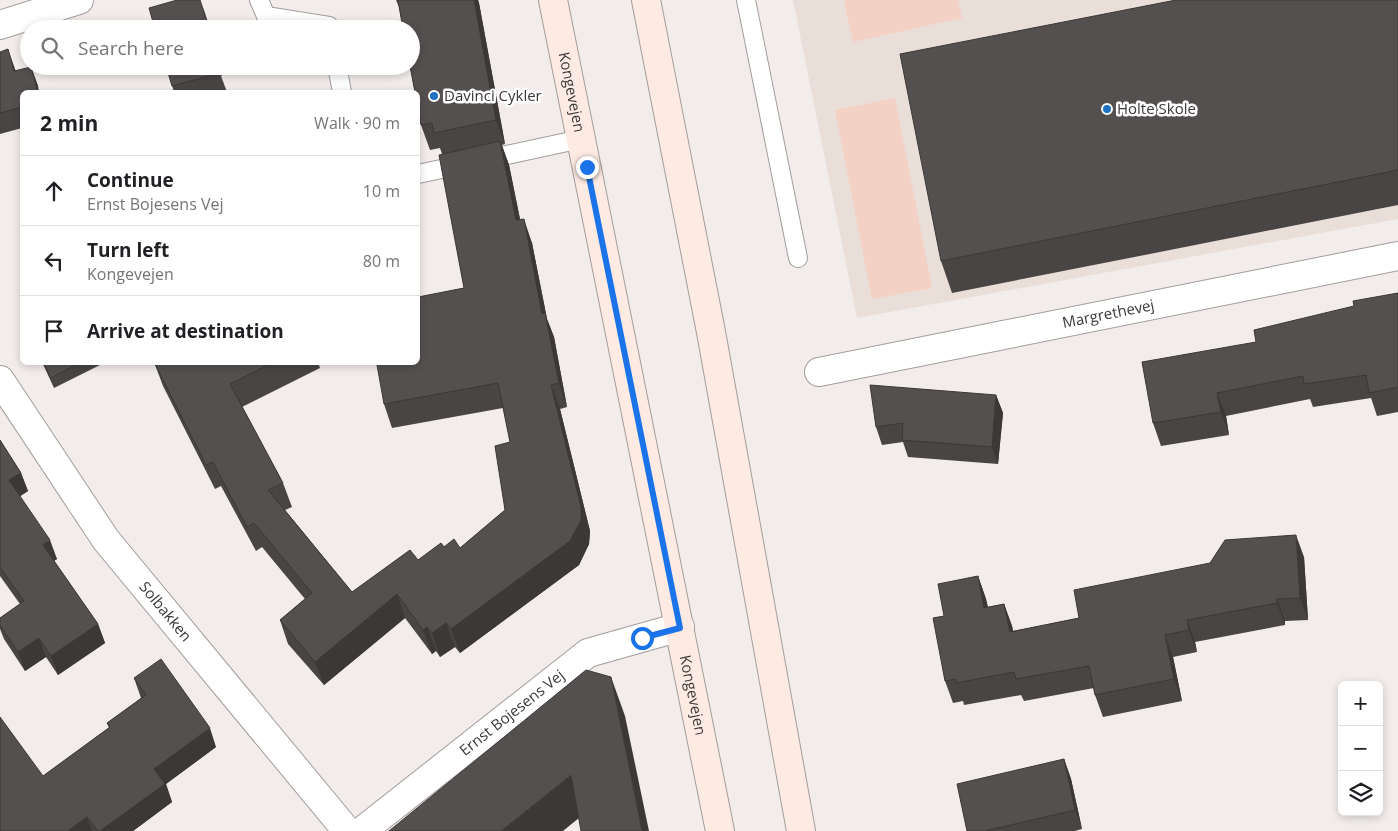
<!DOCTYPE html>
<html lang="en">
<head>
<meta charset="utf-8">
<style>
	body { margin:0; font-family:"Open Sans",sans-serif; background:#f2f2f2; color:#202124 }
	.controls { position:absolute; right:15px; bottom:15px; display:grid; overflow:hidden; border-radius:8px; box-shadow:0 2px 8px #0003 }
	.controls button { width:45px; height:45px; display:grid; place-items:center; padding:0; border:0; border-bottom:1px solid #e0e0e0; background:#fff; color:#202124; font:25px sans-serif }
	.stop { position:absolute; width:15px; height:15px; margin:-11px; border:4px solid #1a73e8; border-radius:50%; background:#fff }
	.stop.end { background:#1a73e8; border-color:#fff; box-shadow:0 1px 5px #0008 }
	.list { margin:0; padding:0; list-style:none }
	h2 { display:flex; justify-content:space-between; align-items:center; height:65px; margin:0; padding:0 20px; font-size:21px }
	h2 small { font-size:16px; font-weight:400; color:#757577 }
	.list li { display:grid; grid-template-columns:32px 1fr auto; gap:15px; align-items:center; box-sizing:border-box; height:70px; padding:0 20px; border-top:1px solid #e0e0e0 }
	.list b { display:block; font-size:19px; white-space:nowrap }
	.list p { margin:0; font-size:16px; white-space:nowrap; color:#757577 }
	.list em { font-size:16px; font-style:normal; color:#757577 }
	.icon { flex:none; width:28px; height:28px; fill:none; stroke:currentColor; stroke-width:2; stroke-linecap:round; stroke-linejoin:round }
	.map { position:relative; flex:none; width:1398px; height:831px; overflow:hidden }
	.search { position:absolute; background:#fff; box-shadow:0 2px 8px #0003; left:20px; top:20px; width:400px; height:55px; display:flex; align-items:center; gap:12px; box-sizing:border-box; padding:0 18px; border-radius:28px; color:#757577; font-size:19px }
	.panel { position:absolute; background:#fff; box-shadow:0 2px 8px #0003; left:20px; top:90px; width:400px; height:275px; border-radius:8px }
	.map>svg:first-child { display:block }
	.built { fill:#eaded9 }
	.green { fill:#f3d1c4 }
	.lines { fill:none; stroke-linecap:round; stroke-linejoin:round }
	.lane-casing { stroke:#a29d9c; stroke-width:20 }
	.street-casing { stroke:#a29d9c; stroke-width:30 }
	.secondary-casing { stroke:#a29d9c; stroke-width:30 }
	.lane { stroke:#fff; stroke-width:18 }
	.street { stroke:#fff; stroke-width:28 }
	.secondary { stroke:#fdeae3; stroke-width:28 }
	.wall { fill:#484544 }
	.shaded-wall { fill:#3b3837 }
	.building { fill:#54504f; stroke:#3b3837 }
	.route { stroke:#1a73e8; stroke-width:6 }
	.poi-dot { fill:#1d71bf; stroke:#fff; stroke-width:2 }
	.labels { text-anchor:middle; stroke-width:5; stroke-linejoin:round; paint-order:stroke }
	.street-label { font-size:15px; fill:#3a3837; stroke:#fff }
	.poi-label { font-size:15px; fill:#3a3837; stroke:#fff; text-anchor:start }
</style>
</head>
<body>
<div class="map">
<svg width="1398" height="831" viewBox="0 0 1398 831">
	<rect width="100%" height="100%" fill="#f2edeb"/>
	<path class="built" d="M793,0H1398V219L857,318Z"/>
	<g class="green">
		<path d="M844,0H958L962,18L853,42Z"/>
		<path d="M895,98L932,288L872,299L835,110Z"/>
	</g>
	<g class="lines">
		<g class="lane-casing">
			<g id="lane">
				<path d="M259,0L266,16L329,26L330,29"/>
				<path d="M746,0L798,258"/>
				<path d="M337,66L342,92"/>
				<path d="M418,174L581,139"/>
			</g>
		</g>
		<g class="street-casing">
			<g id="street">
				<path d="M0,25L79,0"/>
				<path id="s1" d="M819,372L1398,256"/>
				<path id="s2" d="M0,380L106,540L347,831"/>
				<path id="s3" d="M362,831L588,653L680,627"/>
			</g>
		</g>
		<g class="secondary-casing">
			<g id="secondary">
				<path id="s4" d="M553,0L720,831"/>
				<path d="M646,0L711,332L801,831"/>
			</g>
		</g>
		<use href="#lane" class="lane"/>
		<use href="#street" class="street"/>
		<use href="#secondary" class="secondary"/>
	</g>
	<g class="wall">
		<path d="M396,0H478L479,3L505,144L502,145L509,165L520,219L532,243L547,319L554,337L567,407L560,409L590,531L589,544L579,565L460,653L455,647L440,657L436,651L432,654L405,618L324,685L288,644L280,620L305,599L262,547L256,551L221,486L215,489L163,386L154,362H318L320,368L242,407L283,483L292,507L285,510L352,592L444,547L460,548L505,510L510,442L503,408L392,428L384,404L418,362L419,333L464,288L442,154L440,148L430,150L421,125L399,7Z"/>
		<path d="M1398,0V205L952,293L941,261Z"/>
		<path d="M0,52L16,71L31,67L38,86L22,92V128L0,134Z"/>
		<path d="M166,66H221L224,74L221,76L227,92H174Z"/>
		<path d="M1398,293V412L1377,416L1371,398L1313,407L1310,399L1226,416L1229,435L1161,446L1153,423L1256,342L1354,306Z"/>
		<path d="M42,362H99L100,365L54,388Z"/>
		<path d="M996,395L1003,413L998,464L908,457L903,442L882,445L876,427Z"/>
		<path d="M0,440L21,473L28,491L20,496L57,559L54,561L98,624L105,643L58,675L46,657L25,671L4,639L0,629V618L20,604L0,576Z"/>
		<path d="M1304,557L1308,620L1285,621V625L1195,642L1197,652L1173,657L1182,701L1103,717L1095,695L1094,688L1024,701L1021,695L964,705L963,701L953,703L945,681L944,616L978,576L986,599L988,607L1004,604L1012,626L1013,631L1079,618Z"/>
		<path d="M134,678L216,747L166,784L172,802L133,831H0L43,776L109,728L107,723L141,698Z"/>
		<path d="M1064,759L1071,779L1082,829L1075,831H967Z"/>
	</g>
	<g class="shaded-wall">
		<path d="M200,0L205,13L210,29H209Z"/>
		<path d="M474,0H478L479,3L505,144L496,120Z"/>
		<path d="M8,49L15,69L21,91L14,71Z"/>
		<path d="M31,67L38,86L39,92H38Z"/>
		<path d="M500,141L509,165L525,244L516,220Z"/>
		<path d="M524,219L532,243L547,319L554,337L567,407L559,383L542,314Z"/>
		<path d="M551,385L560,409L590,531L589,544L579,565L460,653L451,629L570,541Z"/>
		<path d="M1217,393L1226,416L1229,435L1221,412Z"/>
		<path d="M996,395L1003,413L998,464L992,447Z"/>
		<path d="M21,473L28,491L16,499L9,480Z"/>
		<path d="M1296,535L1304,557L1308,620L1300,598Z"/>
		<path d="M50,540L57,559L50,563L43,545Z"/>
		<path d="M978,576L986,599L992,630L984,608Z"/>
		<path d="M397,594L405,618L324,685L315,662Z"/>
		<path d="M1277,599L1285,621V625L1277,603Z"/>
		<path d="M1004,604L1012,626L1018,654L1010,632Z"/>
		<path d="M1187,620L1195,642L1197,652L1189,630Z"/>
		<path d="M446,623L455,647L440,657L432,633Z"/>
		<path d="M98,624L105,643L58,675L51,656Z"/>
		<path d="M427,627L436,651L432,654L423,630Z"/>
		<path d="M1165,635L1173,657L1182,701L1174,679Z"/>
		<path d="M39,638L46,657L25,671L18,652Z"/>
		<path d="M611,677L625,716L649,831H642Z"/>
		<path d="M210,728L216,747L166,784L172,802L133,831H100L154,769Z"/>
		<path d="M1064,759L1071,779L1082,829L1075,810Z"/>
		<path d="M571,775L585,813L563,831H501Z"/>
		<path d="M87,817L92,831H68Z"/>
	</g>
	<g class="building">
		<path d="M177,0H200L209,29H155L149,8Z"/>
		<path d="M398,0H474L496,120L434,133L432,123L421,125L418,105V92H415L410,66H411V29H403Z"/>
		<path d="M1176,0H1398V170L941,261L900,54Z"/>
		<path d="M8,49L14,71L31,67L38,92H22V107L0,113V52Z"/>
		<path d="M166,66H217L220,73L172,86Z"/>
		<path d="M500,141L516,220L524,219L542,314L545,313L559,383L551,385L581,507V520L570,541L451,629L446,623L432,633L427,627L423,630L397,594L315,662L280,620L312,593L254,523L247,527L213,462L206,465L154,362H274L230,384L283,483L268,490L352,592L410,550L418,560L441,543L444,547L454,539L460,548L505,510L495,446L510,442L498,383L384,404L377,365L383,362H418V333H419L418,324V297L464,288L439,155Z"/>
		<path d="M1398,293V387L1369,393L1366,375L1304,384L1303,376L1217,393L1221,412L1153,423L1142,362L1256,342L1254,330L1354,306L1353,301Z"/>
		<path d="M43,362H81L51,378Z"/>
		<path d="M870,385L996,395L992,447L902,440L903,423L876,427Z"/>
		<path d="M0,440L21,473L9,480L50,540L43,545L98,624L51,656L39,638L18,652L0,625V618L24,601L0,567Z"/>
		<path d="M1296,535L1300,598L1277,599V603L1187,620L1189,630L1165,635L1174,679L1095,695L1089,666L1016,679L1014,672L956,683V679L945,681L933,618L944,616L938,584L978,576L984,608L1004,604L1010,632L1079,618L1074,590L1210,563L1225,540Z"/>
		<path d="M161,659L210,728L154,769L165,784L100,831H98L87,817L68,831H0V717L43,776L110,727L107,723L146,695L134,678Z"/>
		<path d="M586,670L611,677L642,831H581L571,775L501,831H389Z"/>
		<path d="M1064,759L1075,810L985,831H967L957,784Z"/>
	</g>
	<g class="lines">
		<path class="route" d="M587,167L680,628L642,638"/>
	</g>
	<g class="poi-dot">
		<circle cx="434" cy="96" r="5"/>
		<circle cx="1107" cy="109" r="5"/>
	</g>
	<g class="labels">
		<g class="street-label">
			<text dy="5" stroke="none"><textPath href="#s4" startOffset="94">Kongevejen</textPath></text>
			<text dy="5" stroke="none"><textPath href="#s1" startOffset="295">Margrethevej</textPath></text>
			<text dy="5" stroke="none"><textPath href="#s2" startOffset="285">Solbakken</textPath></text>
			<text dy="5" stroke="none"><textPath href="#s4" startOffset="709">Kongevejen</textPath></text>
			<text dy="5" stroke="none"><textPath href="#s3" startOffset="191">Ernst Bojesens Vej</textPath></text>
		</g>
		<g class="poi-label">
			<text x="444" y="101">Davinci Cykler</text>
			<text x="1117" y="114">Holte Skole</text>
		</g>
	</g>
</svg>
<div class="controls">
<button>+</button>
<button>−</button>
<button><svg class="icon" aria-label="layers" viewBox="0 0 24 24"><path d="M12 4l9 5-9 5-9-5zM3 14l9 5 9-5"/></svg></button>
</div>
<div class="stop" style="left:642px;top:638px"></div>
<div class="stop end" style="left:587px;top:167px"></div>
<div class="search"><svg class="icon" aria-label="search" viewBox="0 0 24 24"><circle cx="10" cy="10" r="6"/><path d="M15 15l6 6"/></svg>Search here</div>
<section class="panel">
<h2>2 min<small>Walk · 90 m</small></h2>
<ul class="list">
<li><svg class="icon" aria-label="ahead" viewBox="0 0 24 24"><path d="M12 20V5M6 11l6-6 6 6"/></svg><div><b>Continue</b><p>Ernst Bojesens Vej</p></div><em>10 m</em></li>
<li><svg class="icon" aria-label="left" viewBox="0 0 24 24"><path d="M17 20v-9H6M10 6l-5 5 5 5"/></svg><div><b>Turn left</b><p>Kongevejen</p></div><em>80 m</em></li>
<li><svg class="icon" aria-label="arrive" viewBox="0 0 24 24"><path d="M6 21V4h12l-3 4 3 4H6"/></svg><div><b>Arrive at destination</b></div></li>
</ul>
</section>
</div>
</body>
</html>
